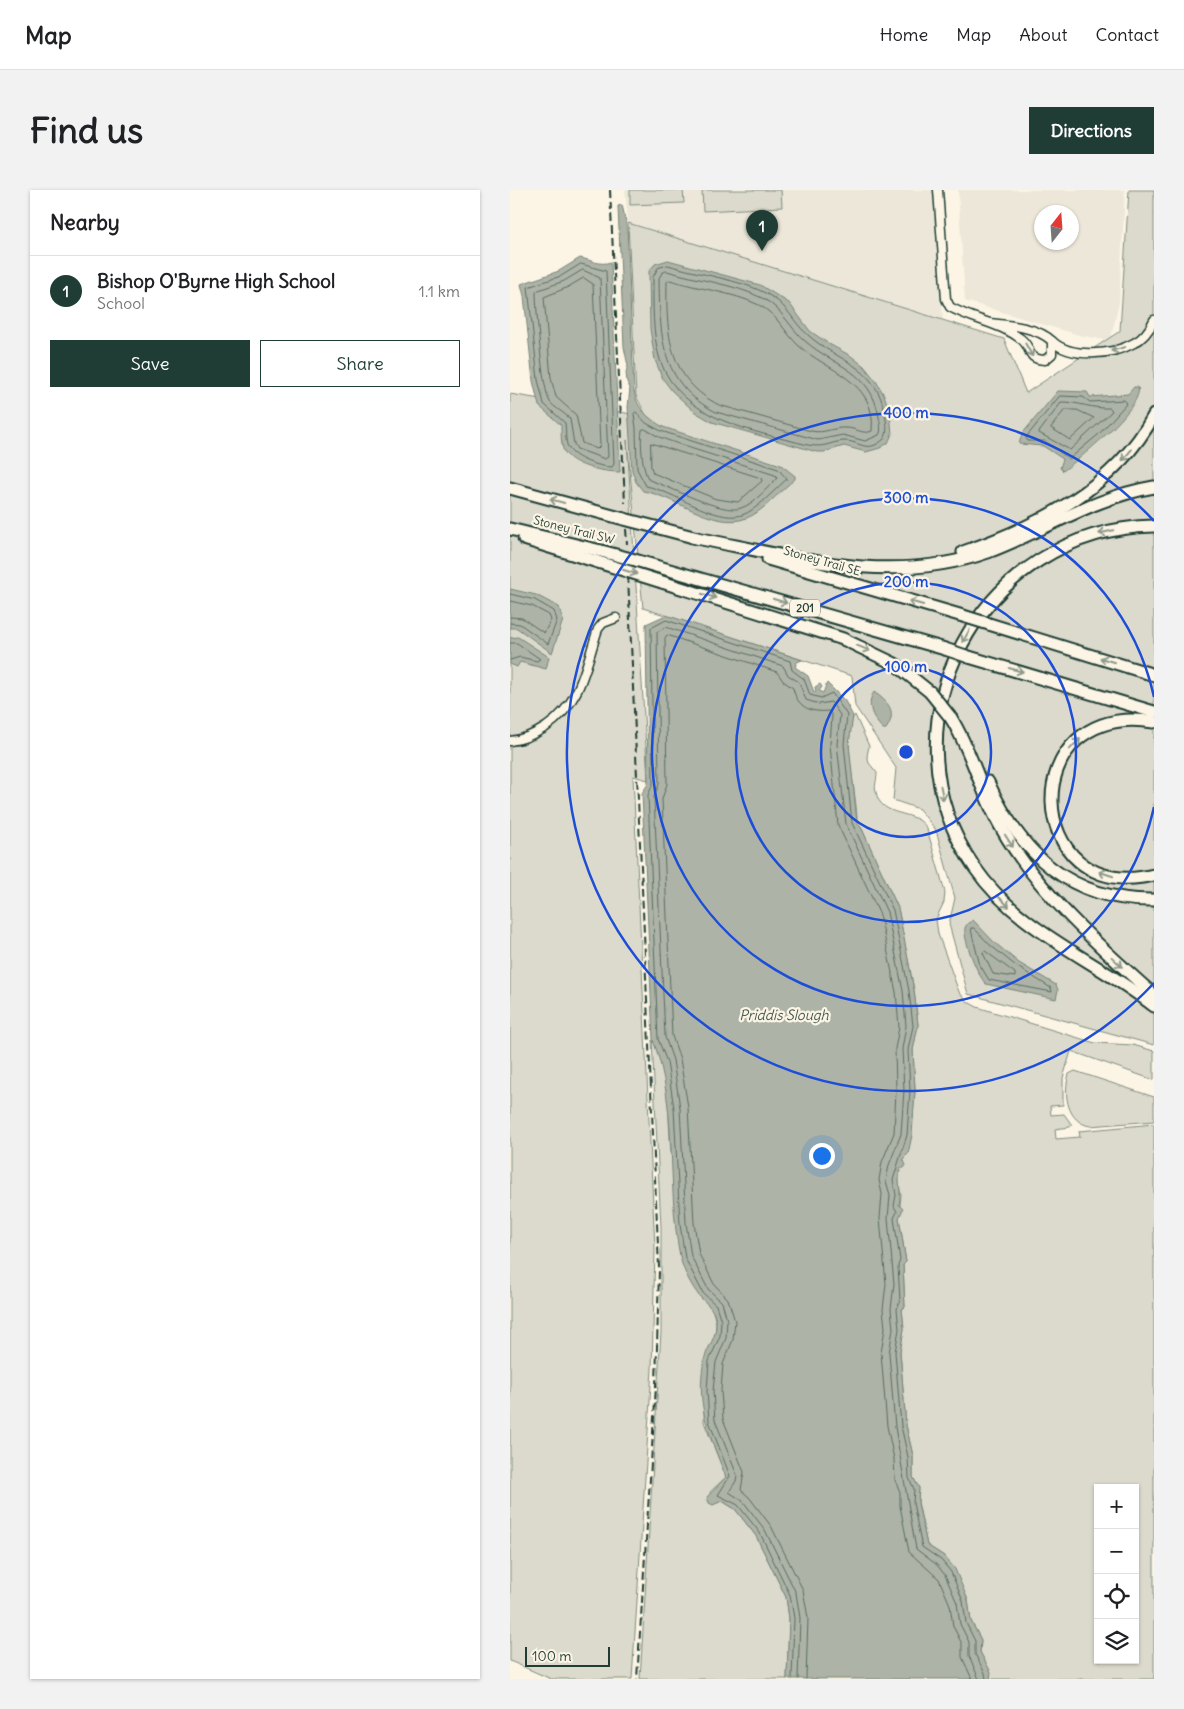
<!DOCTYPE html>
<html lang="en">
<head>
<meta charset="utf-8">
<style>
	body { margin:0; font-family:Delius,sans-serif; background:#f2f2f2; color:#202124 }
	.controls { position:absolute; right:15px; bottom:15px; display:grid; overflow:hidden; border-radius:0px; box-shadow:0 1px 4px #0004 }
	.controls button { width:45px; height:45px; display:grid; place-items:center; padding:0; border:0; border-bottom:1px solid #e0e0e0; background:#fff; color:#202124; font:25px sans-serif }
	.compass { position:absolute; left:524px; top:15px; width:45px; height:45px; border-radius:50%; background:#fff; box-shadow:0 1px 4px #0004; rotate:17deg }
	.scale { position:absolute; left:15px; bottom:12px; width:85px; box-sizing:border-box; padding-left:5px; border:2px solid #1f3d34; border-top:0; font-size:14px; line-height:18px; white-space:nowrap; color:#1f3d34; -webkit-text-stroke:4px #fcf5e5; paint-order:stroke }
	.you { position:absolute; left:311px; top:965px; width:18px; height:18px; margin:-12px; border:4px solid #fff; border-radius:50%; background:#1a73e8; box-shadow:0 0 0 8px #1a73e833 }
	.badge { display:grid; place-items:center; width:32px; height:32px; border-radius:50%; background:#1f3d34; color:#fff; font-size:16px; font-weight:700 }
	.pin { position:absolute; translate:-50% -41px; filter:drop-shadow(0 1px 2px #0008) }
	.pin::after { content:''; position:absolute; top:26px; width:18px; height:15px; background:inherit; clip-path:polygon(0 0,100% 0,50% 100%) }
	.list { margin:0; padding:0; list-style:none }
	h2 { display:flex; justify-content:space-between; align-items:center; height:65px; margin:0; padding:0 20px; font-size:21px }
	h2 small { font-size:16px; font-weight:400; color:#757577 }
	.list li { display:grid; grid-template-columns:32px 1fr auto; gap:15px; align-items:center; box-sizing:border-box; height:70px; padding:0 20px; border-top:1px solid #e0e0e0 }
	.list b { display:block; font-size:19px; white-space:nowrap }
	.list p { margin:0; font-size:16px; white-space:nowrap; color:#757577 }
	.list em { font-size:16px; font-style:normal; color:#757577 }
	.actions { display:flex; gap:10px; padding:15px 20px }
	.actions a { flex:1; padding:11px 0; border:1px solid #1f3d34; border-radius:0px; text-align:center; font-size:18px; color:#1f3d34 }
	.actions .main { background:#1f3d34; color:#fff }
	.icon { flex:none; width:28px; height:28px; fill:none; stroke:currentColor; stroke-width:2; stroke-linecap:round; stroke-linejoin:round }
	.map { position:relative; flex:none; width:644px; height:1489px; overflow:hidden; border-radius:0px }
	header { display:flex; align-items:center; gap:30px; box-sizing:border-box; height:70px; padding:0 25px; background:#fff; border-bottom:1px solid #e0e0e0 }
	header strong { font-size:24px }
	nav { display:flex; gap:28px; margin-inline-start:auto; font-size:18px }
	.intro { display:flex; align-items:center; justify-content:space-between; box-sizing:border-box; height:120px; padding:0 30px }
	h1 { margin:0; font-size:35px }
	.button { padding:12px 22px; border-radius:0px; background:#1f3d34; color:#fff; font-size:18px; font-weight:700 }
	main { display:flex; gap:30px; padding:0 30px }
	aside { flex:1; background:#fff; border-radius:0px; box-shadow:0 1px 4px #0004 }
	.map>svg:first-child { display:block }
	.built { fill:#ece7d8; fill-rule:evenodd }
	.green { fill:#dcdacc; stroke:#7e8c80; fill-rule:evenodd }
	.water { fill:#aeb3a7; stroke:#758479 }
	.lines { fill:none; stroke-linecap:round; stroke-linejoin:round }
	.shore { stroke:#586c62; stroke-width:1 }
	.minor-casing { stroke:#1f3d34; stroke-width:11 }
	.highway-casing { stroke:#1f3d34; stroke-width:15 }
	.minor { stroke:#fcf5e5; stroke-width:8 }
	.highway { stroke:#fcf5e5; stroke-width:11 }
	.rail { stroke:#1f3d34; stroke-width:2; stroke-dasharray:8 4; stroke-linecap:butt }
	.highway-bridge-casing { stroke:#1f3d34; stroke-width:15; stroke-linecap:butt }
	.highway-bridge { stroke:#fcf5e5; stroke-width:11 }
	.oneway { stroke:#8e998c }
	.ring { fill:none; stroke:#1d4ed8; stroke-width:2.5 }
	.labels { text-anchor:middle; stroke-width:4.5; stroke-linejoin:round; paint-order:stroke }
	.shield { fill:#fcf5e5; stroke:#617469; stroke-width:1 }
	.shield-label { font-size:11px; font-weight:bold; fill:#1f3d34 }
	.street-label { font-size:12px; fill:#1f3d34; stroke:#fcf5e5 }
	.water-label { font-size:14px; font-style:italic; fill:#435a51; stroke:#fcf5e5 }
	.centre { fill:#1d4ed8; stroke:#fcf5e5; stroke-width:2.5 }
	.ring-label { font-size:15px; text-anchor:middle; font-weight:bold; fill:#1d4ed8; stroke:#fcf5e5; stroke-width:4.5; stroke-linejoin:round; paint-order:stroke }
</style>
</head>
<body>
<header>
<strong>Map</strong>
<nav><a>Home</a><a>Map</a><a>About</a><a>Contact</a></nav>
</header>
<div class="intro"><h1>Find us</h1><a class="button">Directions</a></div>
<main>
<aside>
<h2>Nearby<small></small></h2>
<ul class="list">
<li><span class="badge">1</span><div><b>Bishop O'Byrne High School</b><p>School</p></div><em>1.1 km</em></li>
</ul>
<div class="actions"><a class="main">Save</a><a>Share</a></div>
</aside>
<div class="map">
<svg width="644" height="1489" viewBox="0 0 644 1489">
	<rect width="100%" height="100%" fill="#fcf5e5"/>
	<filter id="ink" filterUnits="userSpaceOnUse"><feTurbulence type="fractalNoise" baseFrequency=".02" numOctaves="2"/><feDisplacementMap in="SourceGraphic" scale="10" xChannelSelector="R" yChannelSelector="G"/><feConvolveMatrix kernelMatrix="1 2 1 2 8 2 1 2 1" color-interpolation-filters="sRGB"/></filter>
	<g filter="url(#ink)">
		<g class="built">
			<path d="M115,0H423L433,130L118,33Z"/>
			<path d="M448,0H615L609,113L600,151L569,145L455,111ZM532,22H562V52H532Z"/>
		</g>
		<g class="green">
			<path d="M120,0H173L174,13L120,15Z"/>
			<path d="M192,0H271L272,17L193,21Z"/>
			<path d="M619,0H644V855L458,804L439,734L445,708L426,640L409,619L383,610L386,578L345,516L342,486L133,418L117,250L138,590L123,586L145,1059L142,1179L122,1489H41L0,1471V556L14,554L0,549V204L116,223L144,232L136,225L126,206L118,33L494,149L516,203L610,141Z"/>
			<path d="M345,525L359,556L357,566L359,573L367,583C367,590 364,596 366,602C371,630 407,618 417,639L435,702L434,712L426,729L428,744L449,802L458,812L467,817L585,853L623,855L644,861V890L561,861L553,888V915L540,916L541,925L554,924L562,935L560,937L545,939L546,949L570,947L569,941L644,934V1489H480V1482L470,1462L471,1450L461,1431L458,1410L434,1366L417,1355L408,1312L409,1298L403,1287V1266L396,1235L390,1162L394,1139L392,1119L395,1117L393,1075L396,1072L389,1027L391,1005L388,991L403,927L405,900L403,860L408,835L404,800L388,718L352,639L347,632C348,610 330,537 345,525ZM588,1298H625V1470H588Z"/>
			<path d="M142,850C162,873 157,939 162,970C170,1015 180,1060 189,1106L202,1118L206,1133L205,1145L195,1169L194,1232L216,1287L200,1302L203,1314L212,1311L225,1319L246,1346L276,1407L279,1428L277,1489H130L151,1142V1037Z"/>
			<path d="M565,881L644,907V931L580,936C557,932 553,904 559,884Z"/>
		</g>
		<g class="water">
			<path d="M112,15L117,36L124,201C127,219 138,228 153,237L271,275L285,286V289C271,300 258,316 243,325C209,345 168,307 133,301L126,292L122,280L118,217L120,198L117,192L116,182L118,176L114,157L108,16Z"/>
			<path d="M70,68C82,70 89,76 101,72L110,282C93,282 60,276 53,259C51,252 51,242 51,235L29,216L23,191L14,106L11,94L49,81Z"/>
			<path d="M158,70L250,95L279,113L300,141L319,154L341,166L354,176L366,191L374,205L380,222L382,244L378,253L370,258L356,262L334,256L314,262H307L202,232L185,222L162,201L153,189L145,170L140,139L139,81L145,74Z"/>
			<path d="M624,197H628C635,216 568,270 553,281L550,278L553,269L533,256L509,254L512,244L548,201L577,202L580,207L618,204Z"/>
			<path d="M0,399L26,405L49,417L53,430L42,463L7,438H0Z"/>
			<path d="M156,425L292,470L287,472L285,477L298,486L304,502H306L305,497L310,494L312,497L309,501L313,503L317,493L335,511L343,526L339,554L347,632L352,639L388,718L404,800L408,835L403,860L405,900L402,945L398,964L393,969L396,975L394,978H390C387,991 392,1002 389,1015L393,1019L389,1028L396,1072L393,1075L395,1117L392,1119L394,1139L390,1162L396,1235L403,1266V1287L409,1298L408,1313L417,1355L434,1366L445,1379L458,1410L461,1431L471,1450L470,1462L481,1482L480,1489H277L279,1428L276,1407L246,1346L225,1319L212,1311L203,1315L199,1313L197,1307L216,1287C200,1246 185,1216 194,1170C197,1157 208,1146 206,1131C204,1119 198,1115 190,1107C182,1097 172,1079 170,1066C156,995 169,919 143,850L132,603L138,594L136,434Z"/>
			<path d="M8,447L39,467L36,479L10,472L7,477L0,474V448Z"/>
			<path d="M364,502C378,512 388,521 376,539H373C364,530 355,515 364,502Z"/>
			<path d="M463,730L484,752L509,773L546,795L548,800L546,809L476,794C468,786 453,750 455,738C456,734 460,732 463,730Z"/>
		</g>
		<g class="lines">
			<g class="shore">
				<path d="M71,74L96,81L104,274L102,277C90,277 64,269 58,257C55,251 56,241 55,233L34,214L28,190L18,97L51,86Z"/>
				<path d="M158,75C187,84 232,90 257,104C279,116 281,130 297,144C328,173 365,173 375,223C376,232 379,241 374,249C356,265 350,250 333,251C317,253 316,258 298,255C243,241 171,230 150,170C142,144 143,113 143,87L148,78Z"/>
				<path d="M73,80L90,88L98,267L95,269L67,259L64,254L60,229C55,223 43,217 40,212C32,199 26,119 26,101L54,91Z"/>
				<path d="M157,81C187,90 224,94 252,108C272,118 279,137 295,151C325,177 361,180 369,227C370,233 372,240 369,245L355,251L333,245L308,250L206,222C149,193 150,144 149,88L152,83Z"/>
				<path d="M74,88L83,94L90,256L87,259L72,253L66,225L46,207L41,188L34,107L56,98Z"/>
				<path d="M160,90C188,99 222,102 249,115C268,125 274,142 289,156C317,181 367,191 362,241C353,245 346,238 336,238C323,237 315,244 301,241L209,215C158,189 156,143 157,92Z"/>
				<path d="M550,206L573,207L580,212L614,210L617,213L589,244L559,269L535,251H518L516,248Z"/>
				<path d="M552,212C569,212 582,219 600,218L602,221L560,260L529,243Z"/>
				<path d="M555,220H567L584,228L560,250L541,238Z"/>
				<path d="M126,222L136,233L151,241L268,279L277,289C265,299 246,321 232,325C205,333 163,301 136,296L127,279L126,238L124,224Z"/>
				<path d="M135,239L149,247L177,257L265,285L267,288C257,298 244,314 231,318C213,325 159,296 139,290C132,281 130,251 132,240Z"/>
				<path d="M141,253L251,288L252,291L228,312L206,309L143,283L141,277Z"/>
				<path d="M0,404L25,410L44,421L47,430L38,454L10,434L0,433"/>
				<path d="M0,411L22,416L39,425L41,430L34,443L12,428L0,427"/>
				<path d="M0,453H7L30,469L27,471L10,467L0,470"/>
				<path d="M461,738H464L480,755L506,776L541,798L542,802L479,790L470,775Z"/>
				<path d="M475,761L505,783V787L483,784L473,763Z"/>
				<path d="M282,1489L284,1428L280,1405L250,1343L228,1315L208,1305L220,1286L199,1231L197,1201L199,1171L210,1146L211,1131L206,1115L193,1103L175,1068L170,1034L164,918L157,872L148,849L138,605L143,594L141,438L156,430L280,471L282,480L294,489L300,505L311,508L322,503L337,525L334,554L342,633L383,720L399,801L403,836L398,860L400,900L397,945L383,990L386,1005L384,1016L387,1022L384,1028L390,1070L388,1076L390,1111L387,1119L389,1139L385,1162L391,1236L398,1267L399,1288L404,1299L403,1313L412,1357L431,1370L441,1382L453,1411L456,1433L465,1451V1464L475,1483L476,1489"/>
				<path d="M288,1489L290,1428L286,1403L255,1340L233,1311L219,1302L226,1291L227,1285L205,1230L203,1201L206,1172L216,1148L217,1130L212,1112L198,1099L181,1066L176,1033L170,918L163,870L155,847L144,607L149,594L147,442L156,437L273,476L278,485L289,492L296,510L309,514L321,512L330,525L327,554L336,634L377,722L393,801L396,836L392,859L394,900L391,944L379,975L376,991L380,1005L378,1028L384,1094L381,1119L383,1139L379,1163L385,1237L406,1359L427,1375L435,1385L447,1413L450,1434L459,1452V1466L469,1489"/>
				<path d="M296,1489L298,1428L293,1400L261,1336L239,1307L231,1300L234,1282L213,1229L211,1201L213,1174L223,1150L225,1131L218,1109L204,1094L189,1064L184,1033L178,917L170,869L162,846L152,609L157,594L155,448L157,445L267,482L273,491L283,498C287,517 300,523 319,521L322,526L320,555L328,635L370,725L386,802L389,837L385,859L386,900L384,943L372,972L369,990L372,1004L370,1028L376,1094L373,1119L375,1138L371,1163L377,1236L384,1269L385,1290L390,1302V1316L399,1362L429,1389L440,1415L443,1436L452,1454V1467L462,1489"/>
			</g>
			<g class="minor-casing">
				<g id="minor">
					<path d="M428,0L436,109L440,117C463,130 490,133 511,149C523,158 515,169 535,170L542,164V151C528,137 499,135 480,133"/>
					<path d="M542,151C561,169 603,165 624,153C634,148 640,139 644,130"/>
					<path d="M0,551C13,550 25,544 36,537C72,512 75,477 88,439L93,433L106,428"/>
				</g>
			</g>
			<g class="highway-casing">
				<g id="highway">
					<path d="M0,298L114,329"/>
					<path d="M644,336C471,339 365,534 465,678C509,742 585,769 644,816"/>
					<path d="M0,339L91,361"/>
					<path d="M153,339L187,348"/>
					<path d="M182,347C280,366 379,397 478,362C534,341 584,307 644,297"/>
					<path d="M14,349L88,372"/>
					<path d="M453,362C528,336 605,298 644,225"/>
					<path d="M121,369L435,459"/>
					<path d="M258,369L453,426"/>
					<path d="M152,392L333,449L385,474L420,502"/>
					<path d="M479,434L644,485"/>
					<path d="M459,467L644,522"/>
					<path d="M441,528C463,563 471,604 492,639C526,700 592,759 644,805"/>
					<path d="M644,532C504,509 512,716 644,685"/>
					<path d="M478,592C511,665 561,711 644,710"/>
				</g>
			</g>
			<use href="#minor" class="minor"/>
			<use href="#highway" class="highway"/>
			<g class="rail">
				<path d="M100,0L115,313"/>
				<path d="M116,339L117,354"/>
				<path d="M118,386L149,1078L146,1196L127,1489"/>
			</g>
			<g class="highway-bridge-casing">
				<g id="highway-bridge">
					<path d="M114,329L153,339"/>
					<path d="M91,361L121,369"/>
					<path d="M88,372L152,392"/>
					<path d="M453,426L479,434"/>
					<path d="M435,459L459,467"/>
					<path d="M420,502L441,528"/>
				</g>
			</g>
			<use href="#highway-bridge" class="highway-bridge"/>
		</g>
		<defs><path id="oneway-shaft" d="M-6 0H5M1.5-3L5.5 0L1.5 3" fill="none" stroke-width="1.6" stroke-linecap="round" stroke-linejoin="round" transform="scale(1.25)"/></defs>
		<g class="oneway">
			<use href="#oneway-shaft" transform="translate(608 159) rotate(164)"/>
			<use href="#oneway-shaft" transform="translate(519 160) rotate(61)"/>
			<use href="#oneway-shaft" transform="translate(617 265) rotate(130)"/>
			<use href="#oneway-shaft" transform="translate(47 311) rotate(-165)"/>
			<use href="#oneway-shaft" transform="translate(596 342) rotate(167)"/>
			<use href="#oneway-shaft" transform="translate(120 382) rotate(17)"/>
			<use href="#oneway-shaft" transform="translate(199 406) rotate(17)"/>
			<use href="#oneway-shaft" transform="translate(270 411) rotate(17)"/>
			<use href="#oneway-shaft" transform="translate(406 413) rotate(-164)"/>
			<use href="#oneway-shaft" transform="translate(456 446) rotate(120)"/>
			<use href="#oneway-shaft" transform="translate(353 458) rotate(23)"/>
			<use href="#oneway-shaft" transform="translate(597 470) rotate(-163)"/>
			<use href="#oneway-shaft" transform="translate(506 480) rotate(16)"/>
			<use href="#oneway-shaft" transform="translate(565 554) rotate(-46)"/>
			<use href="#oneway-shaft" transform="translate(432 603) rotate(78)"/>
			<use href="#oneway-shaft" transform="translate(499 651) rotate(57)"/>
			<use href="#oneway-shaft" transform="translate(596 684) rotate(-162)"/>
			<use href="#oneway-shaft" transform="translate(494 712) rotate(44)"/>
			<use href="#oneway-shaft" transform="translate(607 772) rotate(43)"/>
		</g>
	</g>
	<g class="ring">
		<circle cx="396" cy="562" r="85"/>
		<circle cx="396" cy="562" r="170"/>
		<path d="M644 617A254 254 0 1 1 644 507"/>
		<path d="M644 793A339 339 0 1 1 644 331"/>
	</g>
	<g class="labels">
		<rect class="shield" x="280" y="409.5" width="30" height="17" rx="4"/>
		<g class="shield-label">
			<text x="295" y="422">201</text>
		</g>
		<g class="street-label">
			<text transform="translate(64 340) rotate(14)" y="4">Stoney Trail SW</text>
			<text transform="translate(312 371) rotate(16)" y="4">Stoney Trail SE</text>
		</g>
		<g class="water-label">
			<text x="274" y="830">Priddis Slough</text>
		</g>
	</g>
	<circle cx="396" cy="562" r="8" class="centre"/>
	<g class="ring-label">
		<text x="396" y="228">400 m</text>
		<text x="396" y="313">300 m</text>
		<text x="396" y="397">200 m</text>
		<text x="396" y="482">100 m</text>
	</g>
</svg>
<div class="controls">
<button>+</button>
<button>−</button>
<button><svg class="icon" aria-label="locate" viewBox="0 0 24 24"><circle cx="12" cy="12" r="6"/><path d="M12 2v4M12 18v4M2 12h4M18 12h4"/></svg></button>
<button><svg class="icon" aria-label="layers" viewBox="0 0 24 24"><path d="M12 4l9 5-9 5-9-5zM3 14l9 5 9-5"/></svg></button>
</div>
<svg class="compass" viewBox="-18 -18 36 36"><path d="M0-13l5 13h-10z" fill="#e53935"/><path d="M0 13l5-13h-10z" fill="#757577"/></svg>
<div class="scale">100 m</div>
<div class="you"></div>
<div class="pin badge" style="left:252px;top:61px">1</div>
</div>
</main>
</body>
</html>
